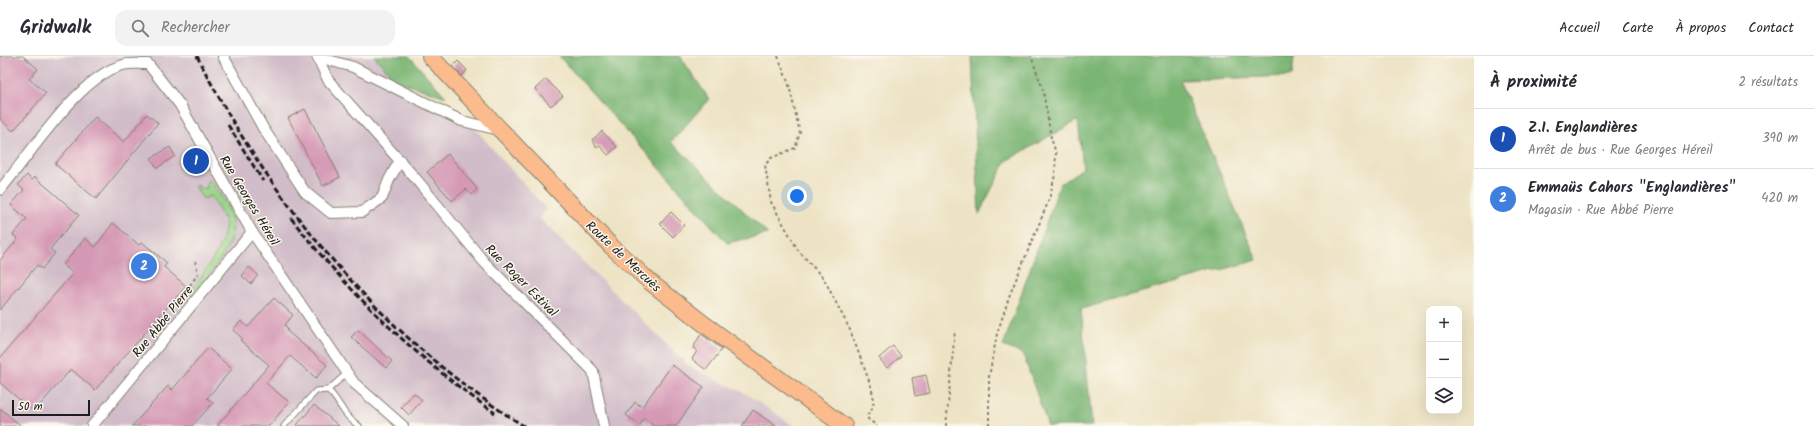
<!DOCTYPE html>
<html lang="fr">
<head>
<meta charset="utf-8">
<style>
	body { margin:0; font-family:Kalam,sans-serif; background:#f2f2f3; color:#2b2b33 }
	.controls { position:absolute; right:12px; bottom:12px; display:grid; overflow:hidden; border-radius:8px; box-shadow:0 4px 16px #0002 }
	.controls button { width:36px; height:36px; display:grid; place-items:center; padding:0; border:0; border-bottom:1px solid #e1e1e2; background:#fff; color:#2b2b33; font:20px sans-serif }
	.scale { position:absolute; left:12px; bottom:10px; width:78px; box-sizing:border-box; padding-left:4px; border:2px solid #1c1c1c; border-top:0; font-size:11px; line-height:14px; white-space:nowrap; color:#1c1c1c; -webkit-text-stroke:3px #fbf7ec; paint-order:stroke }
	.you { position:absolute; left:797px; top:140px; width:14px; height:14px; margin:-10px; border:3px solid #fff; border-radius:50%; background:#1a73e8; box-shadow:0 0 0 6px #1a73e833 }
	.badge { display:grid; place-items:center; width:26px; height:26px; border-radius:50%; background:#1f6fb2; color:#fff; font-size:13px; font-weight:700 }
	.pin { position:absolute; translate:-50% -50%; border:2px solid #fff; box-shadow:0 1px 4px #0006 }
	.list { margin:0; padding:0; list-style:none }
	h2 { display:flex; justify-content:space-between; align-items:center; height:52px; margin:0; padding:0 16px; font-size:17px }
	h2 small { font-size:13px; font-weight:400; color:#7c7c81 }
	.list li { display:grid; grid-template-columns:26px 1fr auto; gap:12px; align-items:center; box-sizing:border-box; height:60px; padding:0 16px; border-top:1px solid #e1e1e2 }
	.list b { display:block; font-size:15px; white-space:nowrap }
	.list p { margin:0; font-size:13px; white-space:nowrap; color:#7c7c81 }
	.list em { font-size:13px; font-style:normal; color:#7c7c81 }
	.icon { flex:none; width:22px; height:22px; fill:none; stroke:currentColor; stroke-width:2; stroke-linecap:round; stroke-linejoin:round }
	.map { position:relative; flex:none; width:1474px; height:370px; overflow:hidden }
	header { display:flex; align-items:center; gap:24px; box-sizing:border-box; height:56px; padding:0 20px; background:#fff; border-bottom:1px solid #e1e1e2 }
	header strong { font-size:19px }
	nav { display:flex; gap:22px; margin-inline-start:auto; font-size:14px }
	.search { width:280px; height:36px; background:#f2f2f3; display:flex; align-items:center; gap:10px; box-sizing:border-box; padding:0 14px; border-radius:12px; color:#7c7c81; font-size:15px }
	main { display:flex }
	aside { flex:1; background:#fff }
	.map>svg:first-child { display:block }
	.industrial { fill:#d1bdc9 }
	.green { fill:#98d386; stroke:#5a7851 }
	.forest { fill:#7ab573; stroke:#4b6848 }
	.building { fill:#d599b5 }
	.lines { fill:none; stroke-linecap:round; stroke-linejoin:round }
	.lane-casing { stroke:#848070; stroke-width:7 }
	.street-casing { stroke:#848070; stroke-width:12 }
	.primary-casing { stroke:#848070; stroke-width:18 }
	.path { stroke:#848070; stroke-width:2; stroke-dasharray:3 3; stroke-linecap:butt }
	.lane { stroke:#fff; stroke-width:5 }
	.street { stroke:#fff; stroke-width:10 }
	.primary { stroke:#fbbb8c; stroke-width:16 }
	.rail { stroke:#1c1c1c; stroke-width:3; stroke-dasharray:6 3; stroke-linecap:butt }
	.labels { text-anchor:middle; stroke-width:3; stroke-linejoin:round; paint-order:stroke }
	.street-label { font-size:13px; fill:#1c1c1c; stroke:#fbf7ec }
</style>
</head>
<body>
<header>
<strong>Gridwalk</strong>
<div class="search"><svg class="icon" aria-label="search" viewBox="0 0 24 24"><circle cx="10" cy="10" r="6"/><path d="M15 15l6 6"/></svg>Rechercher</div>
<nav><a>Accueil</a><a>Carte</a><a>À propos</a><a>Contact</a></nav>
</header>
<main>
<div class="map">
<svg width="1474" height="370" viewBox="0 0 1474 370">
	<rect width="100%" height="100%" fill="#fbf7ec"/>
	<filter id="ink" filterUnits="userSpaceOnUse"><feTurbulence type="fractalNoise" baseFrequency=".025" numOctaves="2"/><feDisplacementMap in="SourceGraphic" scale="8" xChannelSelector="R" yChannelSelector="G"/><feConvolveMatrix kernelMatrix="1 2 1 2 8 2 1 2 1" color-interpolation-filters="sRGB"/></filter>
	<filter id="wash" filterUnits="userSpaceOnUse"><feTurbulence type="fractalNoise" baseFrequency=".012" numOctaves="4" result="noise"/><feDisplacementMap in="SourceGraphic" scale="16" xChannelSelector="R" yChannelSelector="G"/><feGaussianBlur stdDeviation="0.9" result="paint"/><feColorMatrix in="noise" values="0 0 0 0 0 0 0 0 0 0 0 0 0 0 0 0 0 1.4 0 .05"/><feComposite in="paint" operator="in"/></filter>
	<g filter="url(#wash)">
		<rect width="100%" height="100%" fill="#ede3c4"/>
		<path class="industrial" d="M0,0H374L396,25L461,57L546,153L540,163L687,309L748,339L794,370H0Z"/>
		<path class="green" d="M207,125H211C219,137 229,149 232,163C238,190 205,224 189,243L187,241C198,225 228,187 225,167C224,161 214,146 211,140L203,143L195,131L198,129L200,133L207,132Z"/>
		<g class="forest">
			<path d="M374,0H409L446,41L396,25Z"/>
			<path d="M559,0H680L709,43L671,86L768,178L727,187Z"/>
			<path d="M972,0H1294L1292,20L1180,24L1257,204L1081,253L1092,370H1048L1023,298L1003,290L1060,128L1083,112L1078,64L1006,105L979,158Z"/>
		</g>
		<g id="blocks">
			<g class="building">
				<path d="M0,0H23L38,13L29,23L46,37L13,75L0,63Z"/>
				<path d="M458,5L467,14L462,20L453,10Z"/>
				<path d="M546,23L563,40L551,50L535,33Z"/>
				<path d="M305,53L340,121L323,130L288,62Z"/>
				<path d="M147,58L158,67L96,143L55,108L95,61L124,86Z"/>
				<path d="M602,75L617,91L608,99L600,90L597,92L592,84Z"/>
				<path d="M170,91L175,100L157,112L151,102Z"/>
				<path d="M448,98L477,133L472,139L466,133L452,145L427,116Z"/>
				<path d="M27,119L32,124L35,121L79,159L50,193L55,197L42,213L37,209L0,254V204L18,183L13,179L27,163L11,149L24,134L18,129Z"/>
				<path d="M671,156L684,169L673,181L660,168Z"/>
				<path d="M113,167L139,189L142,186L167,207L164,211L186,230L95,334L71,313L34,356L0,327V302L73,217L63,209L85,182L95,191Z"/>
				<path d="M249,211L258,219L251,228L242,220Z"/>
				<path d="M274,242L293,259L285,269L288,273L287,275L327,309L316,322L290,300L266,327L289,346L269,370H217L269,309L240,284L242,282L233,274L241,265L248,271Z"/>
				<path d="M358,274L392,305L386,312L351,281Z"/>
				<path d="M701,278L722,293L706,314L692,303L697,295L693,292Z"/>
				<path d="M893,290L901,300L887,312L879,302Z"/>
				<path d="M208,292L232,313L207,342L213,347L192,370H132L168,330L172,334Z"/>
				<path d="M672,309L704,331L676,370H654L644,362L640,369L626,359L635,346L642,351Z"/>
				<path d="M926,319L930,337L915,340L912,322Z"/>
				<path d="M414,337L422,344L409,359L401,351Z"/>
				<path d="M314,349L339,370H296Z"/>
				<path d="M0,352L21,370H0Z"/>
				<path d="M753,354L776,370H742Z"/>
			</g>
		</g>
	</g>
	<g filter="url(#ink)">
		<use href="#blocks" fill-opacity="0" stroke="#848070" stroke-width="1"/>
		<g class="lines">
			<g class="lane-casing">
				<g id="lane">
					<path d="M328,334L347,317"/>
					<path d="M284,370L316,335L328,334C341,346 341,358 359,370"/>
				</g>
			</g>
			<g class="street-casing">
				<g id="street">
					<path d="M223,0L263,72L305,136L331,157L362,156L382,142L389,124L400,104"/>
					<path d="M317,0L328,24L416,123L484,206L593,315L604,370"/>
					<path d="M318,1L353,11L462,65L499,74"/>
					<path d="M0,134C30,99 79,20 123,9C130,7 140,8 148,8L180,49L252,176L354,327L403,370"/>
					<path d="M92,370L252,176"/>
				</g>
			</g>
			<g class="primary-casing">
				<path id="primary" d="M430,0L612,191L650,226L704,268L844,370"/>
			</g>
			<g class="path">
				<path d="M778,0L789,29L800,77L795,92L771,102L765,109L771,146L798,194L824,223L850,274L871,330L874,344L872,353L867,359L868,363L877,370"/>
				<path d="M183,245V239L198,218L195,204"/>
				<path d="M946,370L955,274"/>
				<path d="M989,370V321L997,278L1010,238L1049,144L1055,119L1056,97L1051,82L1043,34L1031,0"/>
			</g>
			<use href="#lane" class="lane"/>
			<use href="#street" class="street"/>
			<use href="#primary" class="primary"/>
			<g class="rail">
				<path d="M197,0C270,146 384,283 524,370"/>
				<path d="M228,69L263,125"/>
				<path d="M291,162C349,237 417,303 495,357"/>
			</g>
		</g>
	</g>
	<g class="labels">
		<g class="street-label">
			<text transform="translate(250 144) rotate(59)" y="5">Rue Georges Héreil</text>
			<text transform="translate(624 200) rotate(43)" y="5">Route de Mercuès</text>
			<text transform="translate(522 224) rotate(45)" y="5">Rue Roger Estival</text>
			<text transform="translate(162 265) rotate(-51)" y="5">Rue Abbé Pierre</text>
		</g>
	</g>
</svg>
<div class="controls">
<button>+</button>
<button>−</button>
<button><svg class="icon" aria-label="layers" viewBox="0 0 24 24"><path d="M12 4l9 5-9 5-9-5zM3 14l9 5 9-5"/></svg></button>
</div>
<div class="scale">50 m</div>
<div class="you"></div>
<div class="pin badge" style="left:196px;top:105px;background:#1a4fb4">1</div>
<div class="pin badge" style="left:144px;top:210px;background:#3f7fe0">2</div>
</div>
<aside>
<h2>À proximité<small>2 résultats</small></h2>
<ul class="list">
<li><span class="badge" style="background:#1a4fb4">1</span><div><b>Z.I. Englandières</b><p>Arrêt de bus · Rue Georges Héreil</p></div><em>390 m</em></li>
<li><span class="badge" style="background:#3f7fe0">2</span><div><b>Emmaüs Cahors &quot;Englandières&quot;</b><p>Magasin · Rue Abbé Pierre</p></div><em>420 m</em></li>
</ul>
</aside>
</main>
</body>
</html>
